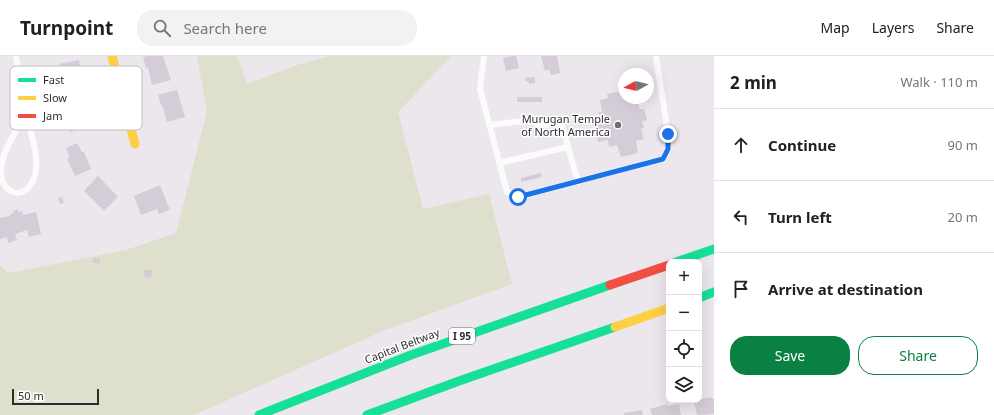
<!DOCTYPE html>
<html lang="en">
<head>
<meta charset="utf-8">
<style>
	body { margin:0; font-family:"Noto Sans",sans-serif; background:#f2f2f2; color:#202124 }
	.controls { position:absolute; right:12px; bottom:12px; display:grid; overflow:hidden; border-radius:8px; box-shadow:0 4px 16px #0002 }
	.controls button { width:36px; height:36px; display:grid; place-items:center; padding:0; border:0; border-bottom:1px solid #e0e0e0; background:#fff; color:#202124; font:20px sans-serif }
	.compass { position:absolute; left:618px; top:12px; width:36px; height:36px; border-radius:50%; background:#fff; box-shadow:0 4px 16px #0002; rotate:262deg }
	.scale { position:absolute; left:12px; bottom:10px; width:87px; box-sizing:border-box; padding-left:4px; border:2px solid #2f2c30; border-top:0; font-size:11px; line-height:14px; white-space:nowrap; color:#2f2c30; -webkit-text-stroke:3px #fff; paint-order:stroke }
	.stop { position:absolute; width:12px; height:12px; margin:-9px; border:3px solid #1a73e8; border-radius:50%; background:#fff }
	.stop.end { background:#1a73e8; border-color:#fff; box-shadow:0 1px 4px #0008 }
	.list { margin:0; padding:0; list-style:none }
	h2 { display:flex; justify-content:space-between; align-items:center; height:52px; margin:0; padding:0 16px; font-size:17px }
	h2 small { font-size:13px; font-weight:400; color:#757577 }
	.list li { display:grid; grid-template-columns:26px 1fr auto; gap:12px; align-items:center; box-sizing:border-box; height:72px; padding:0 16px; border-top:1px solid #e0e0e0 }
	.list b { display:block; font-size:15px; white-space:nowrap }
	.list em { font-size:13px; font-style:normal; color:#757577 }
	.actions { display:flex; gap:8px; padding:12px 16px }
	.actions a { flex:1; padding:9px 0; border:1px solid #0b8043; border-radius:16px; text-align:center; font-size:14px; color:#0b8043 }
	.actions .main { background:#0b8043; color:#fff }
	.icon { flex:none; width:22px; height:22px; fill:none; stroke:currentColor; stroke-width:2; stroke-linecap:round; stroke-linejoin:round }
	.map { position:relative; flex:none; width:714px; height:359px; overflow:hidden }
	header { display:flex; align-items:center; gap:24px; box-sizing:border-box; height:56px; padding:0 20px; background:#fff; border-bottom:1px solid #e0e0e0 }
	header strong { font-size:19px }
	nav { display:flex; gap:22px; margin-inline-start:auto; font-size:14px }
	.search { width:280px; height:36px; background:#f2f2f2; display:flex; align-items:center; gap:10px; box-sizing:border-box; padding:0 14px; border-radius:16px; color:#757577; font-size:15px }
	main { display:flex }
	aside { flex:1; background:#fff }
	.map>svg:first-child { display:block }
	.green { fill:#dfdfcd }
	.building { fill:#d4ccd6 }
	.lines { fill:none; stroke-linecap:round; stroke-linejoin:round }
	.lane { stroke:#fcfbfc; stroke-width:6 }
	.fast { stroke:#16e098; stroke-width:9 }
	.slow { stroke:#ffcf43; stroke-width:9 }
	.jam { stroke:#f24e42; stroke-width:9 }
	.route { stroke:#1a73e8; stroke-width:5 }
	.poi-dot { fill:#716d72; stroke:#fff; stroke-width:1.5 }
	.labels { text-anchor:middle; stroke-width:3; stroke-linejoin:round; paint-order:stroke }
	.shield { fill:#fff; stroke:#6d6b6e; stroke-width:1 }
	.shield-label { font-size:10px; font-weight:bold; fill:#2f2c30 }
	.poi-label { font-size:11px; fill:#2f2c30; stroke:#fff; text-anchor:end }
	.street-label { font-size:11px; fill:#2f2c30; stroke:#fff }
	.key { fill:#fff; stroke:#c1c0c1; stroke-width:1 }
	.key-label { font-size:11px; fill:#2f2c30 }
</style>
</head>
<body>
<header>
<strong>Turnpoint</strong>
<div class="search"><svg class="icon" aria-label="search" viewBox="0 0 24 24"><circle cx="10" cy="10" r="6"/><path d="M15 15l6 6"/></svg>Search here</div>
<nav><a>Map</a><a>Layers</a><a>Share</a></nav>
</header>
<main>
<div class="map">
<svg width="714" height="359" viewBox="0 0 714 359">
	<rect width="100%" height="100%" fill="#ece6ed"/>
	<path class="green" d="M197,0H237L247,28L297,9L330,0H451L398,56L423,153L489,138L512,228L383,275L194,359H0V210L9,217L126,194L176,177L207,55Z"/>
	<g class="building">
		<path d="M148,0H163L171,24L152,29L148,12H146L143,1Z"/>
		<path d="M512,0H516L519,12L506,15L503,2Z"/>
		<path d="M541,0H557L560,17L551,19L549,13L545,15Z"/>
		<path d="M79,4L83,32L65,36L59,8Z"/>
		<path d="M535,21V27L529,28L528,25H526L525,22Z"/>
		<path d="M177,34L185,61L167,66L162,49H161L158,39Z"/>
		<path d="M621,35L622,38H624V42H633L634,48H638L640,53H644L647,64L642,66L644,72L641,73L644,83L636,85L638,97L621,101L617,89L609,91L608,84L598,86L593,65L601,62L598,56H602L600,44L608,42L607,38Z"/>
		<rect x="517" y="41" width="25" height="5"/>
		<path d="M84,43L87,54L84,55L89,71L70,76L64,48Z"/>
		<path d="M77,87L82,96H84L91,113L75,120L67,103L70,101L66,92Z"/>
		<path d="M541,117L542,121L521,126V122Z"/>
		<path d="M98,120L118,141L104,155L84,135Z"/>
		<path d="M160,129L170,154L159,158L157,153L141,159L134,140Z"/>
		<path d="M62,141L64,147L60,148L58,142Z"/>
		<path d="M18,153V156L22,155L23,159L36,156L41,178L29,181L27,174L15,178L17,184L8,187L7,181L0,183V162L10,160V158L14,157L13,155Z"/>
		<rect x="93" y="202" width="7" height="5"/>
		<path d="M144,214H152V221L145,222Z"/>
		<path d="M711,341L712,343H714V358L697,359L694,345Z"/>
		<path d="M667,348V350L679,348L681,359H652L650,353Z"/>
		<path d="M642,354L643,359H624V357Z"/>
	</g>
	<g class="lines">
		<g class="lane">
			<path d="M16,0L26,58"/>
			<path d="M484,0L480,33L507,136L518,141L663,103L668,93V78L656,0"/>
			<path d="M26,58C30,75 40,101 35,119C27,147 0,139 1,114C2,94 17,74 26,58Z"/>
			<path d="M489,69L533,64L538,70L558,67L562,70L578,126"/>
			<path d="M499,107L568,91"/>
		</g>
		<g class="fast">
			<path d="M676,206L714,193"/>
			<path d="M699,242L714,236"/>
			<path d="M259,359L411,299L610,229"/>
			<path d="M367,359L459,325L615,271"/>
		</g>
		<g class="slow">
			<path d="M112,0L135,88"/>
			<path d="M615,271L669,252"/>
		</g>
		<path class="jam" d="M610,229L669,209"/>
	</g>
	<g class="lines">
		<path class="route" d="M518,141L663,103L668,93V78"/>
	</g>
	<circle class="poi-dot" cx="618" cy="69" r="4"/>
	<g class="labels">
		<rect class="shield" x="449" y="272" width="26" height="16" rx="3"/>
		<g class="shield-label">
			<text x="462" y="284">I 95</text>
		</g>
		<g class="poi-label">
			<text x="610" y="67">Murugan Temple<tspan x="610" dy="13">of North America</tspan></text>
		</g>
		<g class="street-label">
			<text transform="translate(402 290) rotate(-21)" y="4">Capital Beltway</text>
		</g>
	</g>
	<rect x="10" y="10" width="132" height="64" rx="6" class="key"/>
	<rect x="18" y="22" width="18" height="4" fill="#16e098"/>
	<rect x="18" y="40" width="18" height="4" fill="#ffcf43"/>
	<rect x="18" y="58" width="18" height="4" fill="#f24e42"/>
	<g class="key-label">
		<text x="43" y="28">Fast</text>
		<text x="43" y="46">Slow</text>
		<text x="43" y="64">Jam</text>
	</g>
</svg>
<div class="controls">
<button>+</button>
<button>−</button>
<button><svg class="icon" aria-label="locate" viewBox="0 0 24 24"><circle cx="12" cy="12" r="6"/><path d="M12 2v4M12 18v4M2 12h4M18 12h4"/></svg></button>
<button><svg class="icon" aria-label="layers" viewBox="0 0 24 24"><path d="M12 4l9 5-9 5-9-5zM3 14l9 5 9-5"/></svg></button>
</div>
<svg class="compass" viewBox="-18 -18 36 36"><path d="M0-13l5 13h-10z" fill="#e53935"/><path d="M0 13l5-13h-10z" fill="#757577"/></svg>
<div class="scale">50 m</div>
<div class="stop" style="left:518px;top:141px"></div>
<div class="stop end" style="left:668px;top:78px"></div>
</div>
<aside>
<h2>2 min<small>Walk · 110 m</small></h2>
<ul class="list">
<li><svg class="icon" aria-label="ahead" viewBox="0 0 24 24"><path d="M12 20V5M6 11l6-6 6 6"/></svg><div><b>Continue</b></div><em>90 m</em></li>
<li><svg class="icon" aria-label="left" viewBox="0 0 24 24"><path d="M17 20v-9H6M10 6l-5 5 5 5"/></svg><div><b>Turn left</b></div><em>20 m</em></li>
<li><svg class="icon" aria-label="arrive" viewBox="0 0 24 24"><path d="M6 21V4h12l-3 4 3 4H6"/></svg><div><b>Arrive at destination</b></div></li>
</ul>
<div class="actions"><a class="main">Save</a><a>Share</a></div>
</aside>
</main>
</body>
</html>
